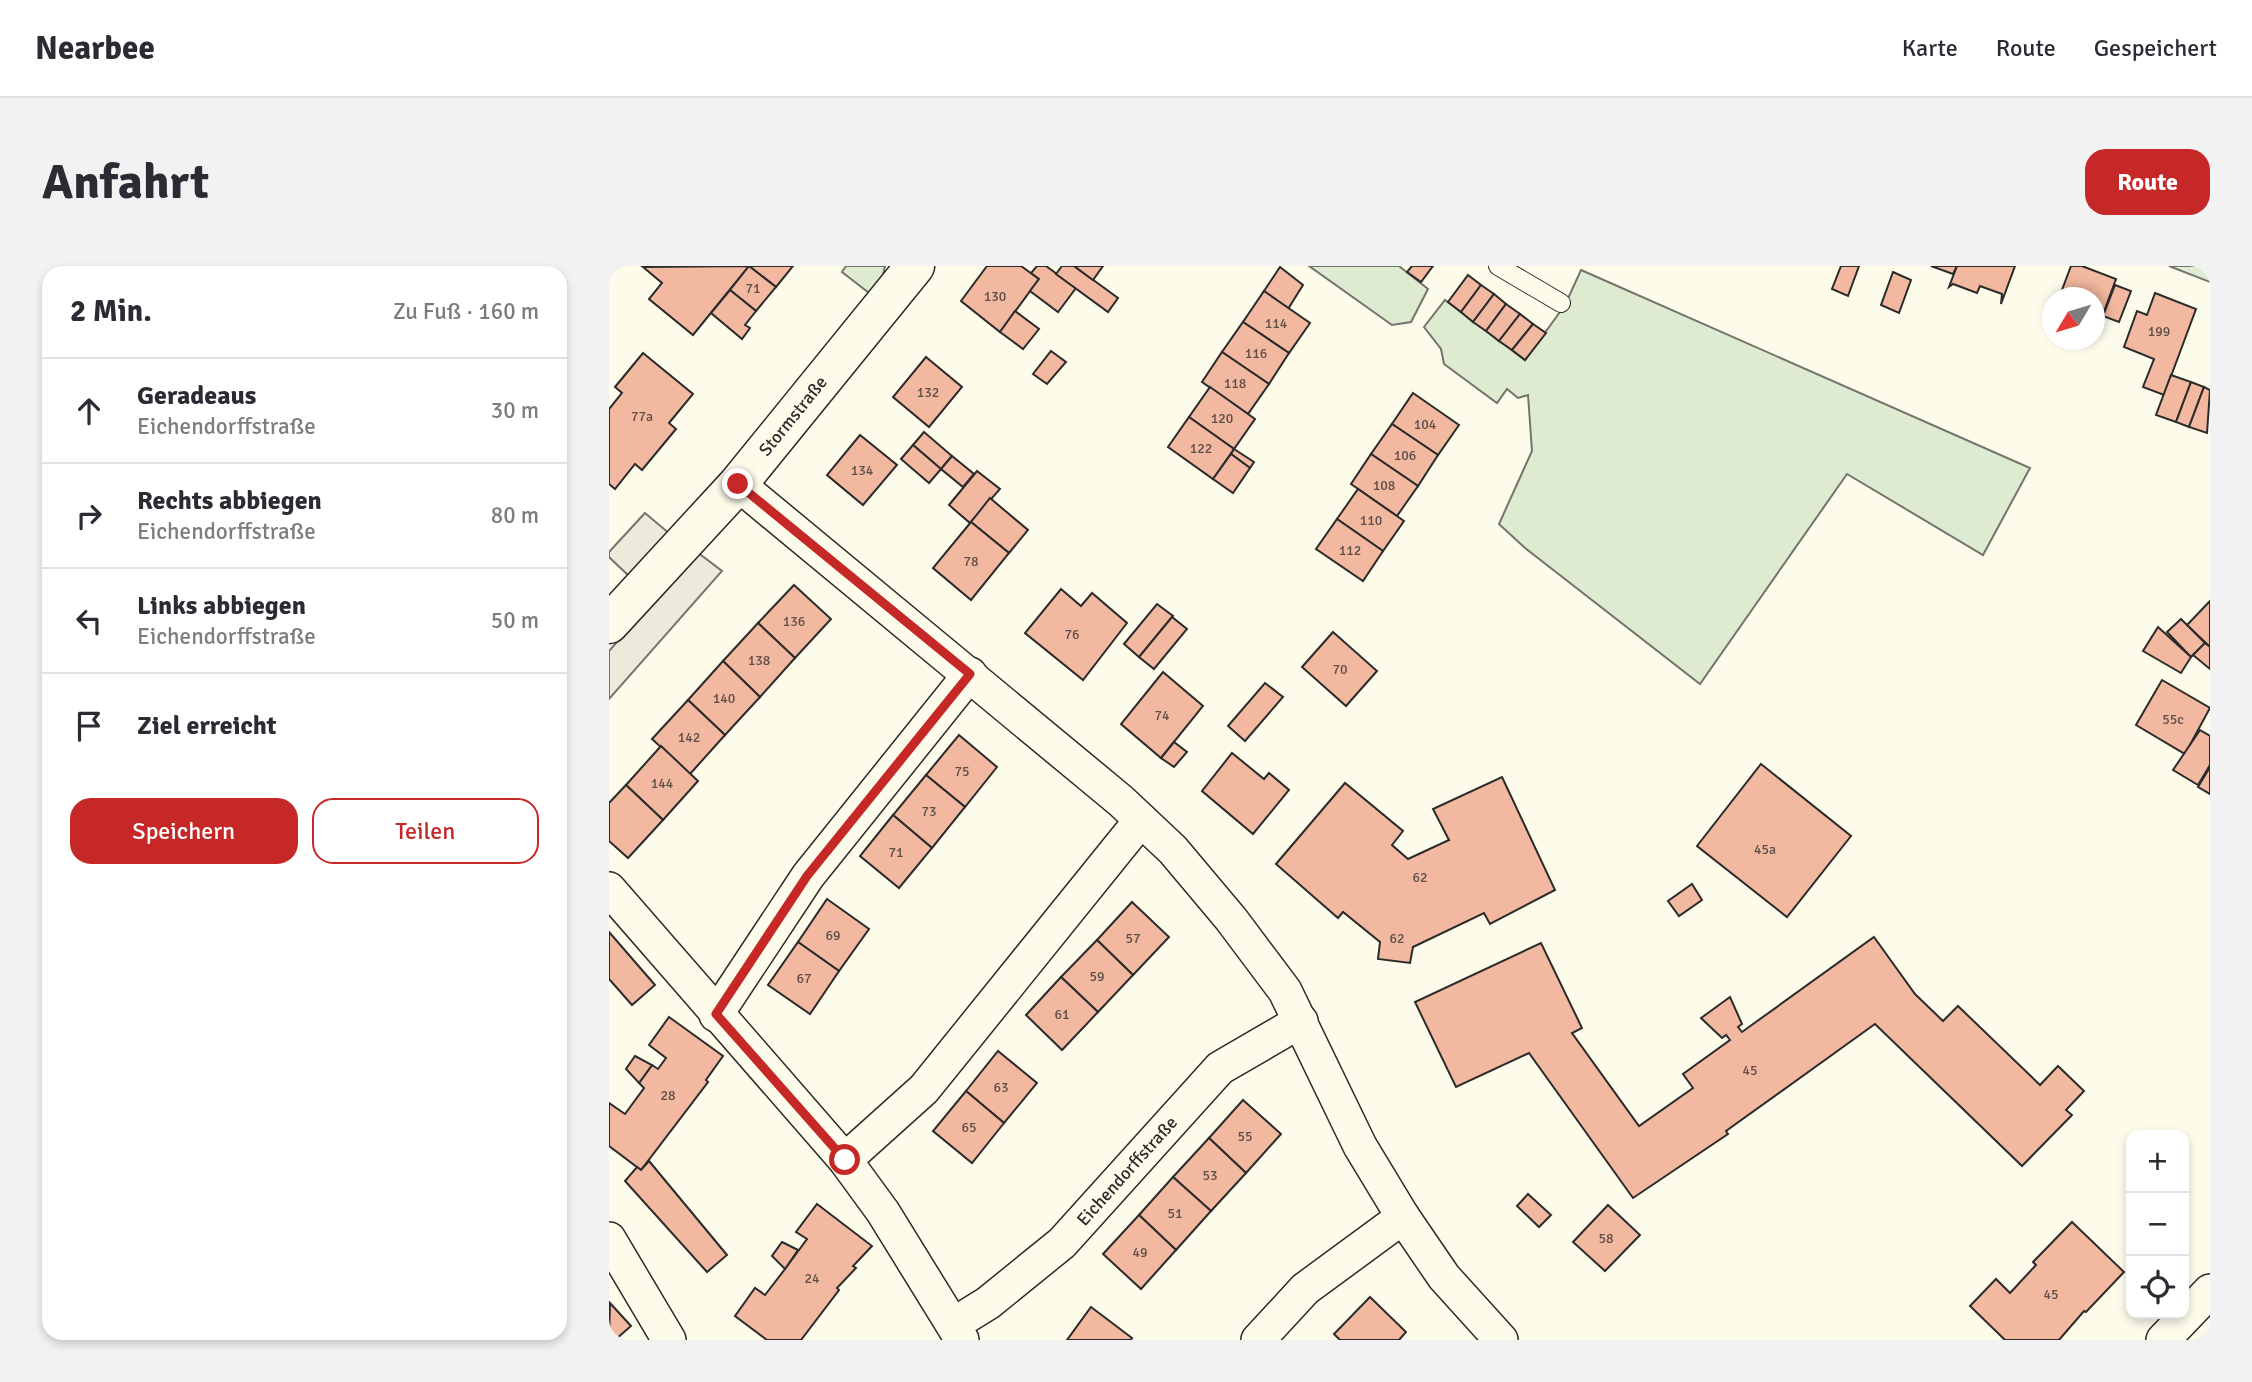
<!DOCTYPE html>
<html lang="de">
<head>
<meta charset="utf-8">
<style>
	body { margin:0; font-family:Signika,sans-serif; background:#f2f2f3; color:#2b2b33 }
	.controls { position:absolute; right:21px; bottom:21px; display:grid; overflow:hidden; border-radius:14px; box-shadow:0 4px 10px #0003 }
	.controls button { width:63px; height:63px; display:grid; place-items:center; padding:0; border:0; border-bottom:2px solid #e1e1e2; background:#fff; color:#2b2b33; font:35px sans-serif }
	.compass { position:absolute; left:1433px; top:21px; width:63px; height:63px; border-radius:50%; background:#fff; box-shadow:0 4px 10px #0003; rotate:232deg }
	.stop { position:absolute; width:21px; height:21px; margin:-16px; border:5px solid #c62828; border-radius:50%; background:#fff }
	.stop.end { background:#c62828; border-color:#fff; box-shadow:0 2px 7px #0008 }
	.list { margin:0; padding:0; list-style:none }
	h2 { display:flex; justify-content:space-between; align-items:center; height:91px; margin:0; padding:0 28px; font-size:30px }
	h2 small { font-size:23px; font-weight:400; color:#7c7c81 }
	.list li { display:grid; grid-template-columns:46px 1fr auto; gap:21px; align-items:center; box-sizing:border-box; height:105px; padding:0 28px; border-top:2px solid #e1e1e2 }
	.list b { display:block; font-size:26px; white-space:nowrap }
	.list p { margin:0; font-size:23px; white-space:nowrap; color:#7c7c81 }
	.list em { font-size:23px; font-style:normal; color:#7c7c81 }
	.actions { display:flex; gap:14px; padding:21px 28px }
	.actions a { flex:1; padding:16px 0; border:2px solid #c62828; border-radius:21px; text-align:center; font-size:24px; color:#c62828 }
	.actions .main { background:#c62828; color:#fff }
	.icon { flex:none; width:38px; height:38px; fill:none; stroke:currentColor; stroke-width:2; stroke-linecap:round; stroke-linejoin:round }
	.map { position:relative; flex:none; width:1601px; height:1074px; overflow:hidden; border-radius:21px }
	header { display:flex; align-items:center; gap:42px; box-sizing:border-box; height:98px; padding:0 35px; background:#fff; border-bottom:2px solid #e1e1e2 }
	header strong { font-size:33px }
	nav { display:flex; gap:38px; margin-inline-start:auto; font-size:24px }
	.intro { display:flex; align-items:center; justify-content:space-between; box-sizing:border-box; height:168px; padding:0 42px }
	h1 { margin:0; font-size:49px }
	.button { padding:18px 32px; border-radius:21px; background:#c62828; color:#fff; font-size:24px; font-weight:700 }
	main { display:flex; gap:42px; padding:0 42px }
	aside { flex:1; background:#fff; border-radius:21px; box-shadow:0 4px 10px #0003 }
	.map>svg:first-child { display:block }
	.green { fill:#deebd1; stroke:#74746e; stroke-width:2 }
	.parking { fill:#eceadb; stroke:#74746e; stroke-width:2 }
	.building { fill:#f2b8a0; stroke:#2b2b2b; stroke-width:2 }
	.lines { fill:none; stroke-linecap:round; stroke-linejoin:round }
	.lane-casing { stroke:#2b2b2b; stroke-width:20 }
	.street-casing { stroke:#2b2b2b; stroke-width:36 }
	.secondary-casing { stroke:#2b2b2b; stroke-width:41 }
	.lane { stroke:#fdfbea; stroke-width:18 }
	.street { stroke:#fdfbea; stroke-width:33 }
	.secondary { stroke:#fdfbea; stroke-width:38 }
	.route { stroke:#c62828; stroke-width:9 }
	.labels { text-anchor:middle; stroke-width:5; stroke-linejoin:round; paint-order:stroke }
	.number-label { font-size:14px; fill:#5d4e48 }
	.street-label { font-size:18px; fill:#2b2b2b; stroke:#fdfbea }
</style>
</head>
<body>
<header>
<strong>Nearbee</strong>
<nav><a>Karte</a><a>Route</a><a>Gespeichert</a></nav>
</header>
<div class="intro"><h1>Anfahrt</h1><a class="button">Route</a></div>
<main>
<aside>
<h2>2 Min.<small>Zu Fuß · 160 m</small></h2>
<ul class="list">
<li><svg class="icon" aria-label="ahead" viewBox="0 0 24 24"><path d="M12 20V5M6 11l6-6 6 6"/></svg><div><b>Geradeaus</b><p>Eichendorffstraße</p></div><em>30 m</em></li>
<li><svg class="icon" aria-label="right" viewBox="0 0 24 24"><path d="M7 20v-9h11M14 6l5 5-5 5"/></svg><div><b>Rechts abbiegen</b><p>Eichendorffstraße</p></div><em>80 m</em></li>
<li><svg class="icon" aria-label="left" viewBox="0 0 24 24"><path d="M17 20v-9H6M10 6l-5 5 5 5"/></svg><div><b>Links abbiegen</b><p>Eichendorffstraße</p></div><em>50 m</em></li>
<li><svg class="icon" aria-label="arrive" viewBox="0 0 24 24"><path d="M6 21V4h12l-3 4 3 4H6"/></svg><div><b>Ziel erreicht</b></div></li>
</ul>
<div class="actions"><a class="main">Speichern</a><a>Teilen</a></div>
</aside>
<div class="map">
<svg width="1601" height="1074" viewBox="0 0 1601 1074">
	<rect width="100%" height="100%" fill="#fdfbea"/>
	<g class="green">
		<path d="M237,0H276L273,14L264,30L233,6Z"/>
		<path d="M700,0H790L819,23L802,56L783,59Z"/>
		<path d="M1560,0H1601V16Z"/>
		<path d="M972,4L1421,202L1374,289L1238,208L1091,418L916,282L890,258L923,185L919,129L909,132L898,123L888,137L835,98L832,83L815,61L836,34L916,94L956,39Z"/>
	</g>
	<g class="parking">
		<path d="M36,247L61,268L21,311L0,291V286Z"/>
		<path d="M88,286L113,305L0,433V385Z"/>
	</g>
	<g class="building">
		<path d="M140,0L84,69L40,33L53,17L34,1Z"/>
		<path d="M140,0H184L167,21Z"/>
		<path d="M140,0L167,21L147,45L121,24Z"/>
		<path d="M378,0H412L430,13L391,66L352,35Z"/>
		<path d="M428,0H437L467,22L449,46L421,25L430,13L422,7Z"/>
		<path d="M453,0H465L509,32L499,46L447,8Z"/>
		<path d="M465,0H494L484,14Z"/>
		<path d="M803,0H824L812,16L798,6Z"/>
		<path d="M1232,0H1250L1239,30L1223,23Z"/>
		<path d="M1322,0H1348L1344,8Z"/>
		<path d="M1348,0H1406L1392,38L1393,28L1371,20L1368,27L1344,18L1340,21Z"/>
		<path d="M1462,0H1473L1507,13L1486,70V32H1450Z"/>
		<path d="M671,1L694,19L679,43L655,25Z"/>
		<path d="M1284,6L1302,14L1290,47L1272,39Z"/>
		<path d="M859,9L872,19L852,46L839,36Z"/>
		<path d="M872,19L885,28L864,56L852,46Z"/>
		<path d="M1506,19L1522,25L1510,56L1494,50Z"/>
		<path d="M121,24L147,45L136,59L141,62L133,73L102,47Z"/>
		<path d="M655,25L701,57L680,87L634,56Z"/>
		<path d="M1546,27L1587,43L1555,129L1534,121L1545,93L1515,81L1528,45L1538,49Z"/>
		<path d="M885,28L897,38L877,65L864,56Z"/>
		<path d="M897,38L911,48L890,75L877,65Z"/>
		<path d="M406,45L430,63L414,83L391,66Z"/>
		<path d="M911,48L924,58L903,84L890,75Z"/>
		<path d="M634,56L680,87L660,118L613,86Z"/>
		<path d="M924,58L937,67L916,94L903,84Z"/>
		<path d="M442,85L457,96L438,118L424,108Z"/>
		<path d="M613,86L660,118L639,148L593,116Z"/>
		<path d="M34,87L84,128L60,157L67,163L33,204L26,198L6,223L0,218V143L13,127L6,121Z"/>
		<path d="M317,91L353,121L320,161L284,131Z"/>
		<path d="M1562,109L1582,116L1567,156L1547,149Z"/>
		<path d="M1582,116L1595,121L1580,161L1567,156Z"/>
		<path d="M601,121L646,153L625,183L580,151Z"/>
		<path d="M1595,121L1601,124L1598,167L1580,161Z"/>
		<path d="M804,127L850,159L829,189L783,158Z"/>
		<path d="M580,151L625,183L604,213L559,181Z"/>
		<path d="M783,158L829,189L809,220L762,188Z"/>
		<path d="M315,166L343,190L332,203L304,179Z"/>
		<path d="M251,169L288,199L254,239L218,209Z"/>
		<path d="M304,179L332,203L320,217L292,193Z"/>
		<path d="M625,183L645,196L641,202L622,188Z"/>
		<path d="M622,188L641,202L624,227L604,213Z"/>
		<path d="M762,188L809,220L788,250L742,218Z"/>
		<path d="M343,190L365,208L354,221L332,203Z"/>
		<path d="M368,205L391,223L361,257L340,239Z"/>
		<path d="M749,223L795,255L774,285L728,253Z"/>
		<path d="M381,232L419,264L400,287L362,256Z"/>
		<path d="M728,253L774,285L754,315L707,283Z"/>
		<path d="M362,256L400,287L362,334L324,302Z"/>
		<path d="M185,319L222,353L186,392L149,357Z"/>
		<path d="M452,323L472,340L483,327L518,357L474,414L416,367Z"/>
		<path d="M1601,335V381L1578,359Z"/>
		<path d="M548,338L564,350L530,391L515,378Z"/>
		<path d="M563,351L578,363L545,403L530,391Z"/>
		<path d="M1572,353L1596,377L1582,391L1558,366Z"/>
		<path d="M149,357L186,392L151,431L114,395Z"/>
		<path d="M1549,361L1582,391L1572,407L1534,385Z"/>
		<path d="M724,366L768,405L737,440L693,401Z"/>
		<path d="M1596,377L1601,381V403L1584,389Z"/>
		<path d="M114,395L151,431L116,469L79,434Z"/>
		<path d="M554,406L594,440L552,492L512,458Z"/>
		<path d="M1553,414L1601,442L1576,488L1527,459Z"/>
		<path d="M656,417L674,431L636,475L619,460Z"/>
		<path d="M79,434L116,469L81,508L43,473Z"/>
		<path d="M1591,464L1601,470V499L1589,519L1564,504Z"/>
		<path d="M350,469L388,501L356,541L317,509Z"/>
		<path d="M565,476L578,486L565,501L552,492Z"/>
		<path d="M52,480L89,515L54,554L17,519Z"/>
		<path d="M623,487L655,513L660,507L680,524L644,568L593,525Z"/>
		<path d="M1152,498L1242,570L1178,651L1088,580Z"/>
		<path d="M1601,501V528L1589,521Z"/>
		<path d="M317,509L356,541L323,582L284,549Z"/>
		<path d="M893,511L946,624L881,658L875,647L804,681L801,697L769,693L771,676L734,646L729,652L667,598L736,517L794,565L783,579L799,593L840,574L824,543Z"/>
		<path d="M17,519L54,554L19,592L0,575V537Z"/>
		<path d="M284,549L323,582L290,622L251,590Z"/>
		<path d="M1083,618L1093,634L1070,650L1059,635Z"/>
		<path d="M218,633L260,663L230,705L189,676Z"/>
		<path d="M523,636L560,671L524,709L488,674Z"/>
		<path d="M0,666L46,719L23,739L0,713Z"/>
		<path d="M1265,671L1306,728L1334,755L1349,740L1431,819L1449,800L1475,825L1457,844L1463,849L1413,900L1266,758L1117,865L1119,868L1024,932L920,787L847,821L806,736L932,677L973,762L963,767L1030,860L1084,822L1074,808L1121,774L1117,769L1113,772L1092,752L1121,731L1133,758L1129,761L1133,766Z"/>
		<path d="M488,674L524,709L489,746L452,711Z"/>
		<path d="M189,676L230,705L201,748L159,719Z"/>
		<path d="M452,711L489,746L453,784L417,749Z"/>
		<path d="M60,751L114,790L97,814L99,816L32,904L0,880V837L16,848L35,822L30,817L43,799L49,803L57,792L40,779Z"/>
		<path d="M389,785L428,817L395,857L357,825Z"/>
		<path d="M26,790L43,799L30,817L17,803Z"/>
		<path d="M357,825L395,857L363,897L324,865Z"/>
		<path d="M634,834L672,868L637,907L600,872Z"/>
		<path d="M600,872L637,907L602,945L564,911Z"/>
		<path d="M40,895L118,989L98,1006L16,915L28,901L32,904Z"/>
		<path d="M564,911L602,945L567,984L530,949Z"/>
		<path d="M919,928L942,949L930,961L908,940Z"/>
		<path d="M208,938L263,980L244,1000L247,1002L228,1022L230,1024L192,1074H158L126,1050L146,1022L156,1029L176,1003L198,973L187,966Z"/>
		<path d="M999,939L1031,969L996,1005L964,976Z"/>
		<path d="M530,949L567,984L532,1023L494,988Z"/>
		<path d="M1463,956L1515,1006L1477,1046L1475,1045L1450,1074H1396L1361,1040L1387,1013L1401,1027L1427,999L1424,996Z"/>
		<path d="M173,976L189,984L176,1003L163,990Z"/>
		<path d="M761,1031L797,1066L790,1074H731L725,1068Z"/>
		<path d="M1,1037L22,1060L6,1074H0Z"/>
		<path d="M482,1041L523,1072L522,1074H458Z"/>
	</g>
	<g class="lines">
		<g class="lane-casing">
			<path id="lane" d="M889,0L952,37"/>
		</g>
		<g class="street-casing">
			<g id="street">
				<path d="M129,218L512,535L564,584L622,653L676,725L751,880L794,951L835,1011L892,1074"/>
				<path d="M0,623L236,894L274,946L353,1074"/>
				<path d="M107,749L199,610L361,408"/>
				<path d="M236,894L315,823L532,554"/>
				<path d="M0,973L60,1074"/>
				<path d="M345,1058L379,1037L453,977L611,802L692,755"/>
				<path d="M649,1074L696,1023L794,951"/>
				<path d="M1554,1074L1601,1025"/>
			</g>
		</g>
		<g class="secondary-casing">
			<path id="secondary" d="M0,358L129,218L306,0"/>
		</g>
		<use href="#lane" class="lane"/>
		<use href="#street" class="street"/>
		<use href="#secondary" class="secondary"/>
	</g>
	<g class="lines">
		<path class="route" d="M129,218L361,408L198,610L107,748L236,894"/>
	</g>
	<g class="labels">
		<g class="number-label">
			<text x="144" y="27">71</text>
			<text x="386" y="35">130</text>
			<text x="667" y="62">114</text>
			<text x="1550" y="70">199</text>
			<text x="647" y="92">116</text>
			<text x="626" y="122">118</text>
			<text x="319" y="131">132</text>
			<text x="33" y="155">77a</text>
			<text x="613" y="157">120</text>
			<text x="816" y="163">104</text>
			<text x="592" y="187">122</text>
			<text x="796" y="194">106</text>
			<text x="253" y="209">134</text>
			<text x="775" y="224">108</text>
			<text x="762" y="259">110</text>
			<text x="741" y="289">112</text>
			<text x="362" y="300">78</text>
			<text x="185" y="360">136</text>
			<text x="463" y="373">76</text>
			<text x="150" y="399">138</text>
			<text x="731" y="408">70</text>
			<text x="115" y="437">140</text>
			<text x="553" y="454">74</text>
			<text x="1564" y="458">55c</text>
			<text x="80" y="476">142</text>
			<text x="353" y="510">75</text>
			<text x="53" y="522">144</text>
			<text x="320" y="550">73</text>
			<text x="1156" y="588">45a</text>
			<text x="287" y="591">71</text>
			<text x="811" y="616">62</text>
			<text x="224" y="674">69</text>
			<text x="524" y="677">57</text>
			<text x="788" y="677">62</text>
			<text x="488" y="715">59</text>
			<text x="195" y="717">67</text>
			<text x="453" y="753">61</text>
			<text x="1141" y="809">45</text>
			<text x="392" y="826">63</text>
			<text x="59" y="834">28</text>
			<text x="360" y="866">65</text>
			<text x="636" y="875">55</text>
			<text x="601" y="914">53</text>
			<text x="566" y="952">51</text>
			<text x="997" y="977">58</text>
			<text x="531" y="991">49</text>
			<text x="203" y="1017">24</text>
			<text x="1442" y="1033">45</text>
		</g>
		<g class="street-label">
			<text transform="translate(184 150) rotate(-51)" y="6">Stormstraße</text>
			<text transform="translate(518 905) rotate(-48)" y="6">Eichendorffstraße</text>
		</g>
	</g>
</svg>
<div class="controls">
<button>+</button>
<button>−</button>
<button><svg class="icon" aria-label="locate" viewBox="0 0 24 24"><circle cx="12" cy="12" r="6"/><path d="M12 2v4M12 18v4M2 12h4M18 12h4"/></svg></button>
</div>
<svg class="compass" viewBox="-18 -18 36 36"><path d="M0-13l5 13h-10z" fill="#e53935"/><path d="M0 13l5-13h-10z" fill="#7c7c81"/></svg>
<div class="stop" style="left:236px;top:894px"></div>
<div class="stop end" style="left:129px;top:218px"></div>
</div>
</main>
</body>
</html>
